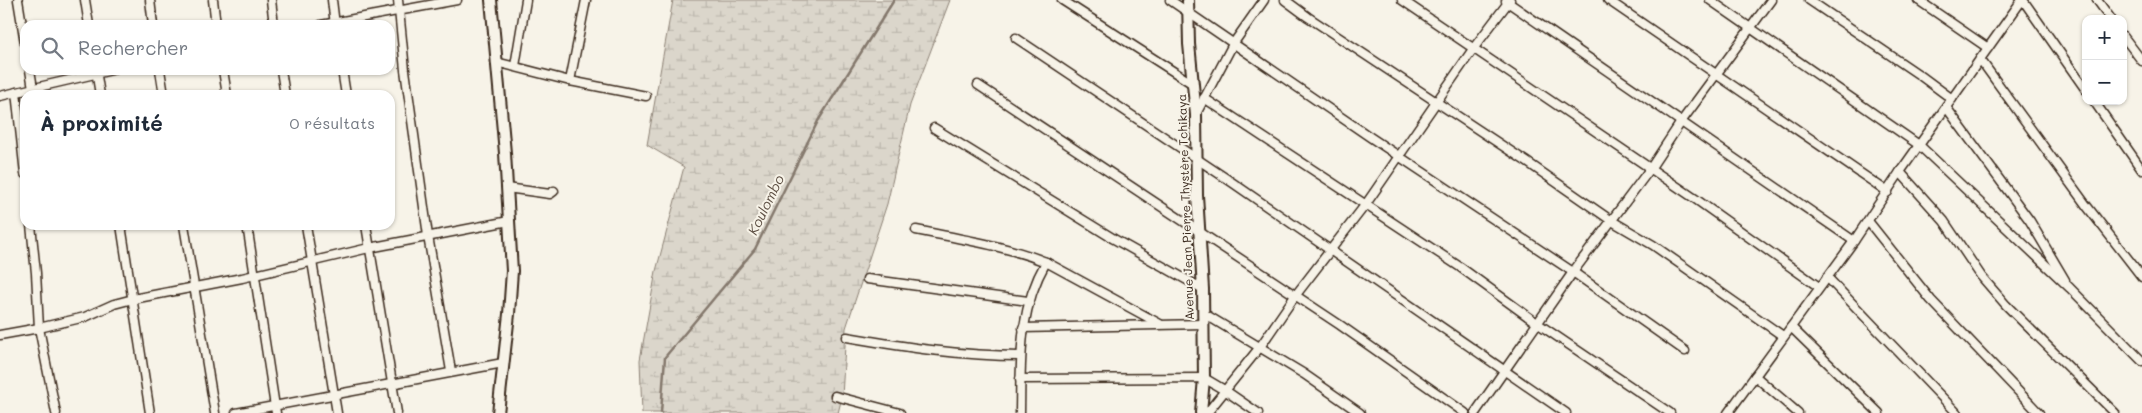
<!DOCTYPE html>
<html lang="fr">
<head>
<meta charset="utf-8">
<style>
	body { margin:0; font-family:Mali,sans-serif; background:#f2f2f3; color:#1f2937 }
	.controls { position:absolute; right:15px; top:15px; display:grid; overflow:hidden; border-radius:10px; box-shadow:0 1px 4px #0004 }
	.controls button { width:45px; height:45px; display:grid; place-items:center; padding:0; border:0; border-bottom:1px solid #e0e1e3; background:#fff; color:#1f2937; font:25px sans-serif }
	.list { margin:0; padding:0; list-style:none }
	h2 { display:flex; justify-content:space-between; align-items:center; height:65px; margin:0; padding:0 20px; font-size:21px }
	h2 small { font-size:16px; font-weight:400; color:#747a83 }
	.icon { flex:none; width:28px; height:28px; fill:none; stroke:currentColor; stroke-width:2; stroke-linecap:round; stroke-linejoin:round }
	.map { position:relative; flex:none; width:2142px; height:413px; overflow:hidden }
	.search { position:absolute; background:#fff; box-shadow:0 1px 4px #0004; left:20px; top:20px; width:375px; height:55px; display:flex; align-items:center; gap:12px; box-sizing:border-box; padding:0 18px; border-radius:15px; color:#747a83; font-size:19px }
	.panel { position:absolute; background:#fff; box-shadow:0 1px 4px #0004; left:20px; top:90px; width:375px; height:140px; border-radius:15px }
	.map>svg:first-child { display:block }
	.wetland { fill:url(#wetland-marsh); stroke:#8b8074 }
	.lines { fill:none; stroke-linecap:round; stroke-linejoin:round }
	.stream { stroke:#84786c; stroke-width:2.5 }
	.street-casing { stroke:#3b2a1e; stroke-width:11 }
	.secondary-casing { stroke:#3b2a1e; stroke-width:14 }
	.street { stroke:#f7f3e8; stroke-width:8 }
	.secondary { stroke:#f7f3e8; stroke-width:10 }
	.labels { text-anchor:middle; stroke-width:4; stroke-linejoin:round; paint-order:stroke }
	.street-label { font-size:12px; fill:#3b2a1e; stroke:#f7f3e8 }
	.water-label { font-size:14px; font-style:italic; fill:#5f5145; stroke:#f7f3e8 }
</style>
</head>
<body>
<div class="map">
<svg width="2142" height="413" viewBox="0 0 2142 413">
	<defs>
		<pattern id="wetland-marsh" width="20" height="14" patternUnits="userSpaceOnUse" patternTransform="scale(1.25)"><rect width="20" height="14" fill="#dbd6cb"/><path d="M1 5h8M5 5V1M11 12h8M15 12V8" fill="none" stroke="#bdb8ae"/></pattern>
	</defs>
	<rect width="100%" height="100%" fill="#f7f3e8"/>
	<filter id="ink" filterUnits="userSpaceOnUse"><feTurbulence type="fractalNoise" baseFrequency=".02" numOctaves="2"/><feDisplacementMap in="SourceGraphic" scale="10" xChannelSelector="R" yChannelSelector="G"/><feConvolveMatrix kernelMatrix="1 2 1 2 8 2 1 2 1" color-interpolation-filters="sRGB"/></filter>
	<g filter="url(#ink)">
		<path class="wetland" d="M673,0H950L910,105L887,204L846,328L842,397L838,413H642L640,360L656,271L684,167L647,145Z"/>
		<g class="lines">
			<path class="stream" d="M661,413L665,357L755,249L818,121L894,0"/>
			<g class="street-casing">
				<g id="street">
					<path d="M18,0L25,43"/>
					<path d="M85,0L89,25"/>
					<path d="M150,0L153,25"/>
					<path d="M213,0L216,25"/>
					<path d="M271,0L274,25"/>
					<path d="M332,0L335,25"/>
					<path d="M398,0L405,70L428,236L451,371"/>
					<path d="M1062,0L1193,84"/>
					<path d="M1170,0L1370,137L1573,272L1685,351"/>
					<path d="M1285,0L1308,17L1527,162L1612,221L1653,245L1783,336"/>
					<path d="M1402,0L1694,198L1819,287"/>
					<path d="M1608,0L1888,192"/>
					<path d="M1710,0L1919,145L2070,288L2142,361"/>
					<path d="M1809,0L1921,76L1952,99"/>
					<path d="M1918,0L1988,48"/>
					<path d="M2023,0L2086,90"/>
					<path d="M2097,0L2111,19"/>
					<path d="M1506,1L1854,241"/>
					<path d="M321,25L457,0"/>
					<path d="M2123,36L2142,61"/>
					<path d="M1016,38L1233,183L1566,413"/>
					<path d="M1980,59L2086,205L2142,277"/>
					<path d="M496,62L570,81L646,96"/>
					<path d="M515,66L526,0"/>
					<path d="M30,70L33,88"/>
					<path d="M96,70L100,95"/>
					<path d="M160,70L164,95"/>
					<path d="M223,70L227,95"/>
					<path d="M281,70L285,95"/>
					<path d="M342,70L346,95"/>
					<path d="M570,81L586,0"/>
					<path d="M978,85L1340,325L1465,413"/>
					<path d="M16,92L25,174"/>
					<path d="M0,96L112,70"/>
					<path d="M1204,98L1460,267L1537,323L1670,413"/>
					<path d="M2094,101L2142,170"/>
					<path d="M1946,107L2030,221L2065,280"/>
					<path d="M1196,114L1233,44L1264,0"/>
					<path d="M934,128L1114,239L1203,289"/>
					<path d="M1900,172L1944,221L1981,276L2006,305L2115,413"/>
					<path d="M507,188L550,194L554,191"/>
					<path d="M1868,221L1931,300L2039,413"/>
					<path d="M31,225L36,273L39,328L56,413"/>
					<path d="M121,225L150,413"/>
					<path d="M184,225L215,413"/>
					<path d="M247,225L276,413"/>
					<path d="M306,225L337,413"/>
					<path d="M366,225L397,413"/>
					<path d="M916,230C960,239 1004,245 1046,262L1160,324"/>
					<path d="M1827,277L1957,413"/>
					<path d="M867,279L1028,301"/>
					<path d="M1203,313L1304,374L1360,413"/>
					<path d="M1791,327L1879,413"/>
					<path d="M1023,328L1203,324"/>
					<path d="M0,335L39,328L85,317L114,304L133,299L242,278L369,248L509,221"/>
					<path d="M847,337C905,347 962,356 1020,356"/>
					<path d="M1755,376L1798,413"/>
					<path d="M1020,379L1204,378L1226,391L1258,413"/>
					<path d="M835,396L900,413"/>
					<path d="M236,413L503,363"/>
					<path d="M1020,413C1021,359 1018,311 1046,262"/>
					<path d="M1207,413L1260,347L1295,296L1366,204L1473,49L1510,0"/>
					<path d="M1475,413L1573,272L1650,169L1681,122L1771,0"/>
					<path d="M1728,413L1854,241L1900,172L2022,0"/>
				</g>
			</g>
			<g class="secondary-casing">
				<g id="secondary">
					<path d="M491,0L505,153L512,271L509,314L498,413"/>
					<path d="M1188,0L1189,44L1196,115L1197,195L1203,289L1204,378L1201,413"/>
				</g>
			</g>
			<use href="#street" class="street"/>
			<use href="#secondary" class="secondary"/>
		</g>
	</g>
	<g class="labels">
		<g class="street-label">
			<text transform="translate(1186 207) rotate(-92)" y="4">Avenue Jean Pierre Thystère Tchikaya</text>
		</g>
		<g class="water-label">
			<text transform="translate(766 205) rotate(-64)" y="5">Koulombo</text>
		</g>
	</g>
</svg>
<div class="controls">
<button>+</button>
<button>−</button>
</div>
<div class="search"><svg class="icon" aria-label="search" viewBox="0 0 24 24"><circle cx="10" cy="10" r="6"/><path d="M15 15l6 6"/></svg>Rechercher</div>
<section class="panel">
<h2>À proximité<small>0 résultats</small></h2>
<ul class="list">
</ul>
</section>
</div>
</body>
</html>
